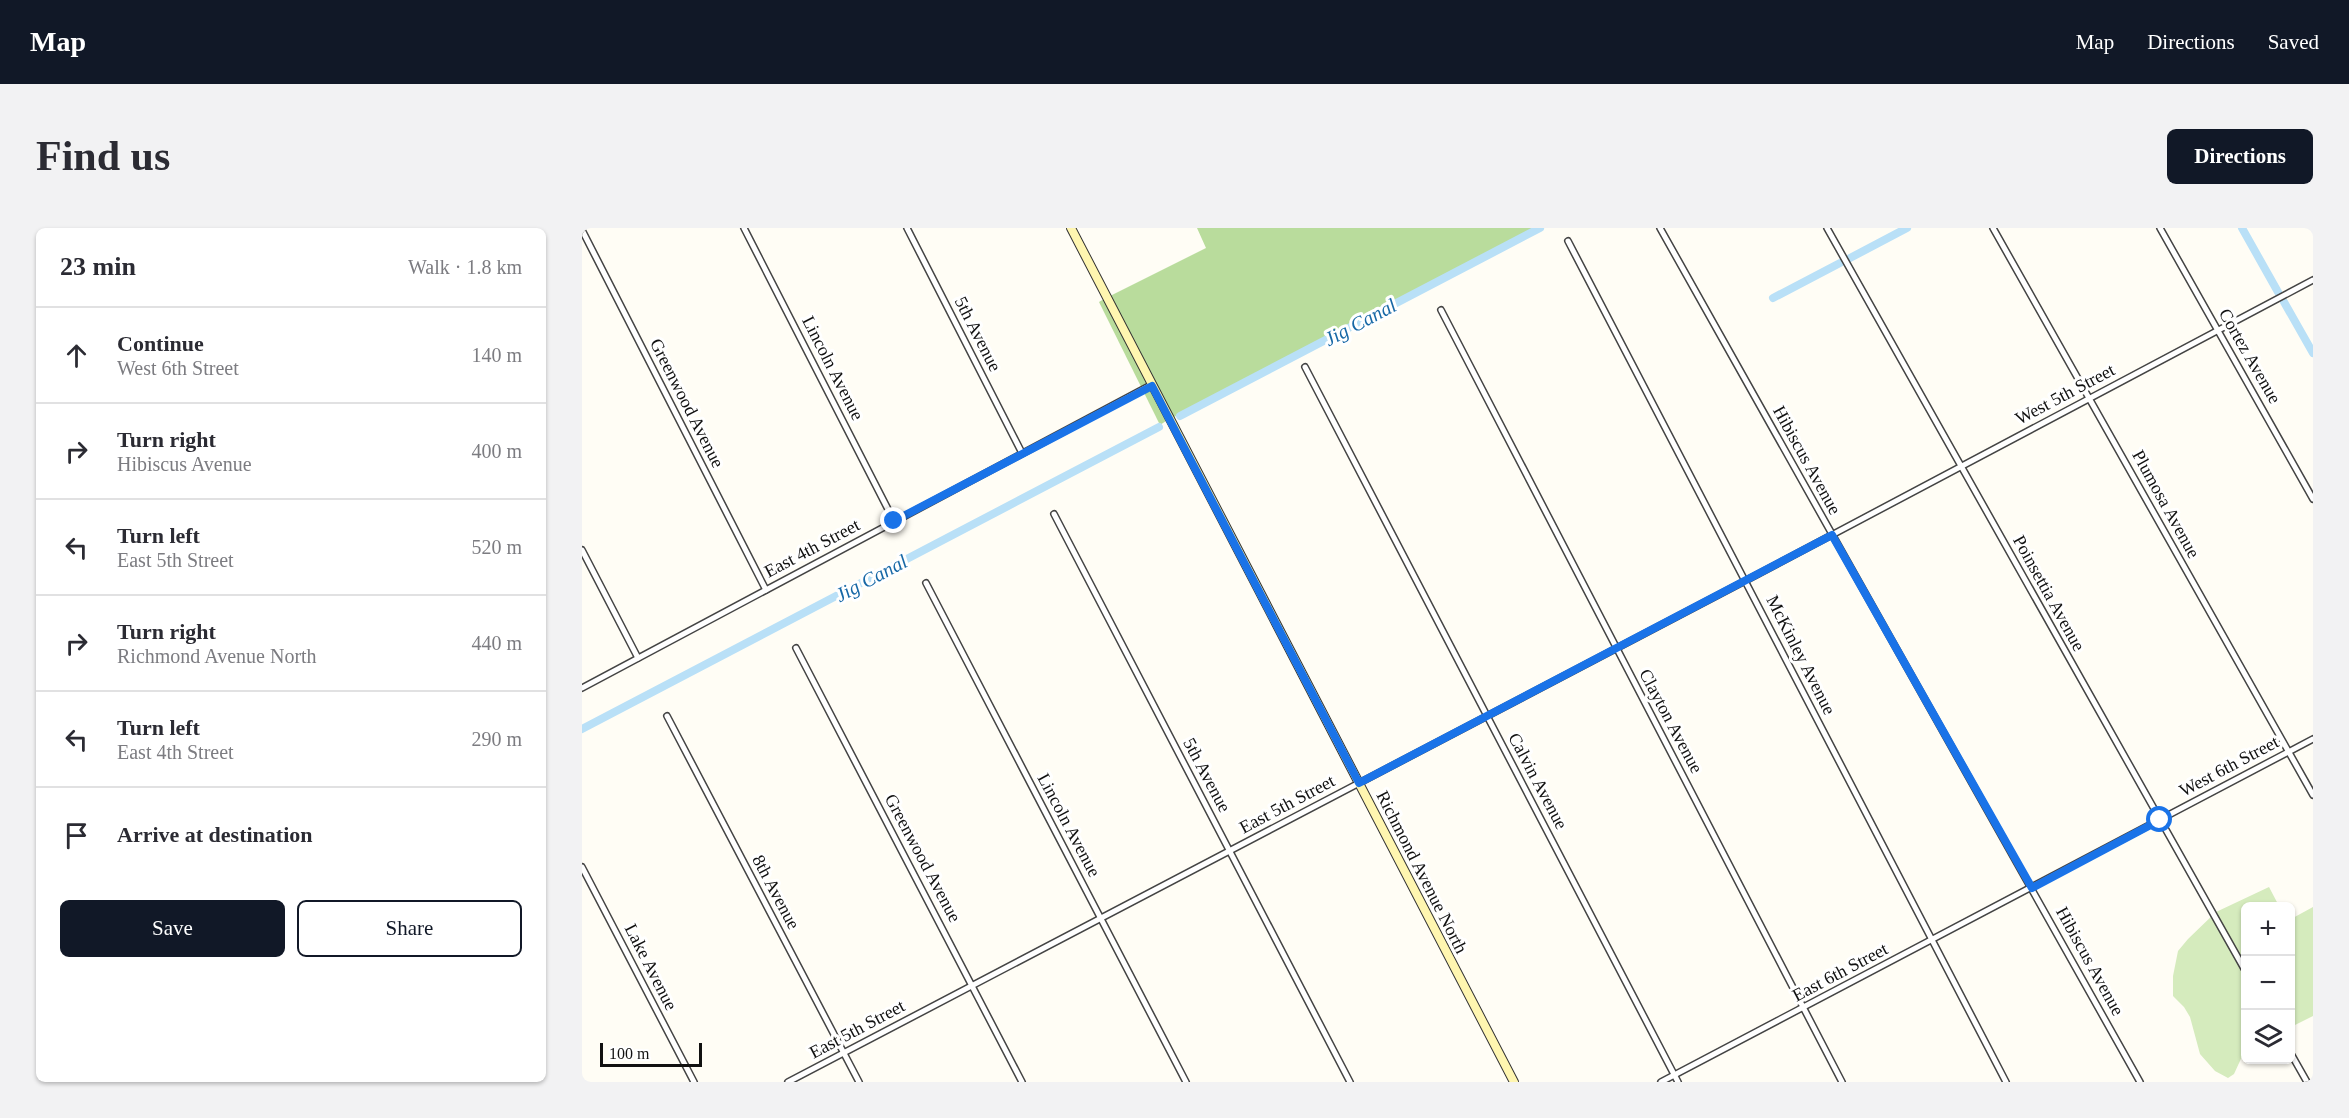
<!DOCTYPE html>
<html lang="en">
<head>
<meta charset="utf-8">
<style>
	body { margin:0; font-family:"Times New Roman",serif; background:#f2f2f3; color:#2b2b33 }
	.controls { position:absolute; right:18px; bottom:18px; display:grid; overflow:hidden; border-radius:9px; box-shadow:0 2px 4px #0004 }
	.controls button { width:54px; height:54px; display:grid; place-items:center; padding:0; border:0; border-bottom:2px solid #e1e1e2; background:#fff; color:#2b2b33; font:30px sans-serif }
	.scale { position:absolute; left:18px; bottom:15px; width:102px; box-sizing:border-box; padding-left:6px; border:3px solid #111; border-top:0; font-size:16px; line-height:21px; white-space:nowrap; color:#111; -webkit-text-stroke:4px #fff; paint-order:stroke }
	.stop { position:absolute; width:18px; height:18px; margin:-14px; border:4px solid #1a73e8; border-radius:50%; background:#fff }
	.stop.end { background:#1a73e8; border-color:#fff; box-shadow:0 2px 6px #0008 }
	.list { margin:0; padding:0; list-style:none }
	h2 { display:flex; justify-content:space-between; align-items:center; height:78px; margin:0; padding:0 24px; font-size:26px }
	h2 small { font-size:20px; font-weight:400; color:#7c7c81 }
	.list li { display:grid; grid-template-columns:39px 1fr auto; gap:18px; align-items:center; box-sizing:border-box; height:96px; padding:0 24px; border-top:2px solid #e1e1e2 }
	.list b { display:block; font-size:22px; white-space:nowrap }
	.list p { margin:0; font-size:20px; white-space:nowrap; color:#7c7c81 }
	.list em { font-size:20px; font-style:normal; color:#7c7c81 }
	.actions { display:flex; gap:12px; padding:18px 24px }
	.actions a { flex:1; padding:14px 0; border:2px solid #111827; border-radius:9px; text-align:center; font-size:21px; color:#111827 }
	.actions .main { background:#111827; color:#fff }
	.icon { flex:none; width:33px; height:33px; fill:none; stroke:currentColor; stroke-width:2; stroke-linecap:round; stroke-linejoin:round }
	.map { position:relative; flex:none; width:1731px; height:854px; overflow:hidden; border-radius:9px }
	header { display:flex; align-items:center; gap:36px; box-sizing:border-box; height:84px; padding:0 30px; background:#111827; color:#fff }
	header strong { font-size:28px }
	nav { display:flex; gap:33px; margin-inline-start:auto; font-size:21px }
	.intro { display:flex; align-items:center; justify-content:space-between; box-sizing:border-box; height:144px; padding:0 36px }
	h1 { margin:0; font-size:42px }
	.button { padding:15px 27px; border-radius:9px; background:#111827; color:#fff; font-size:21px; font-weight:700 }
	main { display:flex; gap:36px; padding:0 36px }
	aside { flex:1; background:#fff; border-radius:9px; box-shadow:0 2px 4px #0004 }
	.map>svg:first-child { display:block }
	.green { fill:#d5ebbd }
	.forest { fill:#b9dc9c }
	.lines { fill:none; stroke-linecap:round; stroke-linejoin:round }
	.canal { stroke:#b9e0f7; stroke-width:8 }
	.street-casing { stroke:#444; stroke-width:8 }
	.secondary-casing { stroke:#333; stroke-width:10 }
	.street { stroke:#fff; stroke-width:5 }
	.secondary { stroke:#fff6b0; stroke-width:8 }
	.route { stroke:#1a73e8; stroke-width:8 }
	.labels { text-anchor:middle; stroke-width:6; stroke-linejoin:round; paint-order:stroke }
	.street-label { font-size:18px; fill:#111; stroke:#fff }
	.water-label { font-size:20px; font-style:italic; fill:#1768a6; stroke:#fff }
</style>
</head>
<body>
<header>
<strong>Map</strong>
<nav><a>Map</a><a>Directions</a><a>Saved</a></nav>
</header>
<div class="intro"><h1>Find us</h1><a class="button">Directions</a></div>
<main>
<aside>
<h2>23 min<small>Walk · 1.8 km</small></h2>
<ul class="list">
<li><svg class="icon" aria-label="ahead" viewBox="0 0 24 24"><path d="M12 20V5M6 11l6-6 6 6"/></svg><div><b>Continue</b><p>West 6th Street</p></div><em>140 m</em></li>
<li><svg class="icon" aria-label="right" viewBox="0 0 24 24"><path d="M7 20v-9h11M14 6l5 5-5 5"/></svg><div><b>Turn right</b><p>Hibiscus Avenue</p></div><em>400 m</em></li>
<li><svg class="icon" aria-label="left" viewBox="0 0 24 24"><path d="M17 20v-9H6M10 6l-5 5 5 5"/></svg><div><b>Turn left</b><p>East 5th Street</p></div><em>520 m</em></li>
<li><svg class="icon" aria-label="right" viewBox="0 0 24 24"><path d="M7 20v-9h11M14 6l5 5-5 5"/></svg><div><b>Turn right</b><p>Richmond Avenue North</p></div><em>440 m</em></li>
<li><svg class="icon" aria-label="left" viewBox="0 0 24 24"><path d="M17 20v-9H6M10 6l-5 5 5 5"/></svg><div><b>Turn left</b><p>East 4th Street</p></div><em>290 m</em></li>
<li><svg class="icon" aria-label="arrive" viewBox="0 0 24 24"><path d="M6 21V4h12l-3 4 3 4H6"/></svg><div><b>Arrive at destination</b></div></li>
</ul>
<div class="actions"><a class="main">Save</a><a>Share</a></div>
</aside>
<div class="map">
<svg width="1731" height="854" viewBox="0 0 1731 854">
	<rect width="100%" height="100%" fill="#fffdf5"/>
	<g class="green">
		<path d="M1687,659L1697,678H1664L1663,822L1652,846L1646,850L1633,843L1618,826L1608,789L1602,779L1591,768V748L1596,723L1606,711L1634,684Z"/>
		<path d="M1731,679V788L1709,799V691Z"/>
	</g>
	<g class="forest">
		<path d="M615,0H961L590,190L528,68L624,20Z"/>
		<path d="M522,71L584,193L578,197L517,74Z"/>
	</g>
	<g class="lines">
		<g class="canal">
			<path d="M1660,0L1696,64"/>
			<path d="M1268,30L1325,0"/>
			<path d="M1191,70L1258,35"/>
			<path d="M1702,74L1731,125"/>
			<path d="M598,188L958,0"/>
			<path d="M0,501L577,199"/>
		</g>
		<g class="street-casing">
			<g id="street">
				<path d="M162,0L312,293"/>
				<path d="M325,0L440,225"/>
				<path d="M1078,0L1558,854"/>
				<path d="M1245,0L1664,744"/>
				<path d="M1411,0L1731,567"/>
				<path d="M1578,0L1731,271"/>
				<path d="M0,2L184,362"/>
				<path d="M986,13L1424,854"/>
				<path d="M859,82L1260,854"/>
				<path d="M723,139L1096,854"/>
				<path d="M472,286L768,854"/>
				<path d="M0,322L56,430"/>
				<path d="M344,355L604,854"/>
				<path d="M214,420L440,854"/>
				<path d="M0,460L569,157"/>
				<path d="M85,488L277,854"/>
				<path d="M0,639L112,854"/>
				<path d="M1708,824L1725,854"/>
				<path d="M206,854L1163,353L1731,52"/>
				<path d="M1079,854L1731,511"/>
			</g>
		</g>
		<g class="secondary-casing">
			<path id="secondary" d="M489,0L932,854"/>
		</g>
		<use href="#street" class="street"/>
		<use href="#secondary" class="secondary"/>
	</g>
	<g class="lines">
		<path class="route" d="M312,293L570,158L777,555L1250,307L1450,660L1578,592"/>
	</g>
	<g class="labels">
		<g class="street-label">
			<text transform="translate(396 106) rotate(63)" y="6">5th Avenue</text>
			<text transform="translate(1668 128) rotate(60)" y="6">Cortez Avenue</text>
			<text transform="translate(251 140) rotate(63)" y="6">Lincoln Avenue</text>
			<text transform="translate(1483 166) rotate(-28)" y="6">West 5th Street</text>
			<text transform="translate(105 175) rotate(63)" y="6">Greenwood Avenue</text>
			<text transform="translate(1225 232) rotate(61)" y="6">Hibiscus Avenue</text>
			<text transform="translate(1584 276) rotate(61)" y="6">Plumosa Avenue</text>
			<text transform="translate(230 320) rotate(-28)" y="6">East 4th Street</text>
			<text transform="translate(1467 365) rotate(61)" y="6">Poinsettia Avenue</text>
			<text transform="translate(1219 427) rotate(63)" y="6">McKinley Avenue</text>
			<text transform="translate(1089 493) rotate(62)" y="6">Clayton Avenue</text>
			<text transform="translate(1647 538) rotate(-28)" y="6">West 6th Street</text>
			<text transform="translate(625 547) rotate(62)" y="6">5th Avenue</text>
			<text transform="translate(956 553) rotate(62)" y="6">Calvin Avenue</text>
			<text transform="translate(705 576) rotate(-28)" y="6">East 5th Street</text>
			<text transform="translate(487 597) rotate(62)" y="6">Lincoln Avenue</text>
			<text transform="translate(341 630) rotate(62)" y="6">Greenwood Avenue</text>
			<text transform="translate(840 644) rotate(63)" y="6">Richmond Avenue North</text>
			<text transform="translate(194 664) rotate(62)" y="6">8th Avenue</text>
			<text transform="translate(1508 733) rotate(61)" y="6">Hibiscus Avenue</text>
			<text transform="translate(69 739) rotate(63)" y="6">Lake Avenue</text>
			<text transform="translate(1258 744) rotate(-28)" y="6">East 6th Street</text>
			<text transform="translate(275 801) rotate(-28)" y="6">East 5th Street</text>
		</g>
		<g class="water-label">
			<text transform="translate(778 94) rotate(-28)" y="7">Jig Canal</text>
			<text transform="translate(289 350) rotate(-28)" y="7">Jig Canal</text>
		</g>
	</g>
</svg>
<div class="controls">
<button>+</button>
<button>−</button>
<button><svg class="icon" aria-label="layers" viewBox="0 0 24 24"><path d="M12 4l9 5-9 5-9-5zM3 14l9 5 9-5"/></svg></button>
</div>
<div class="scale">100 m</div>
<div class="stop" style="left:1578px;top:592px"></div>
<div class="stop end" style="left:312px;top:293px"></div>
</div>
</main>
</body>
</html>
